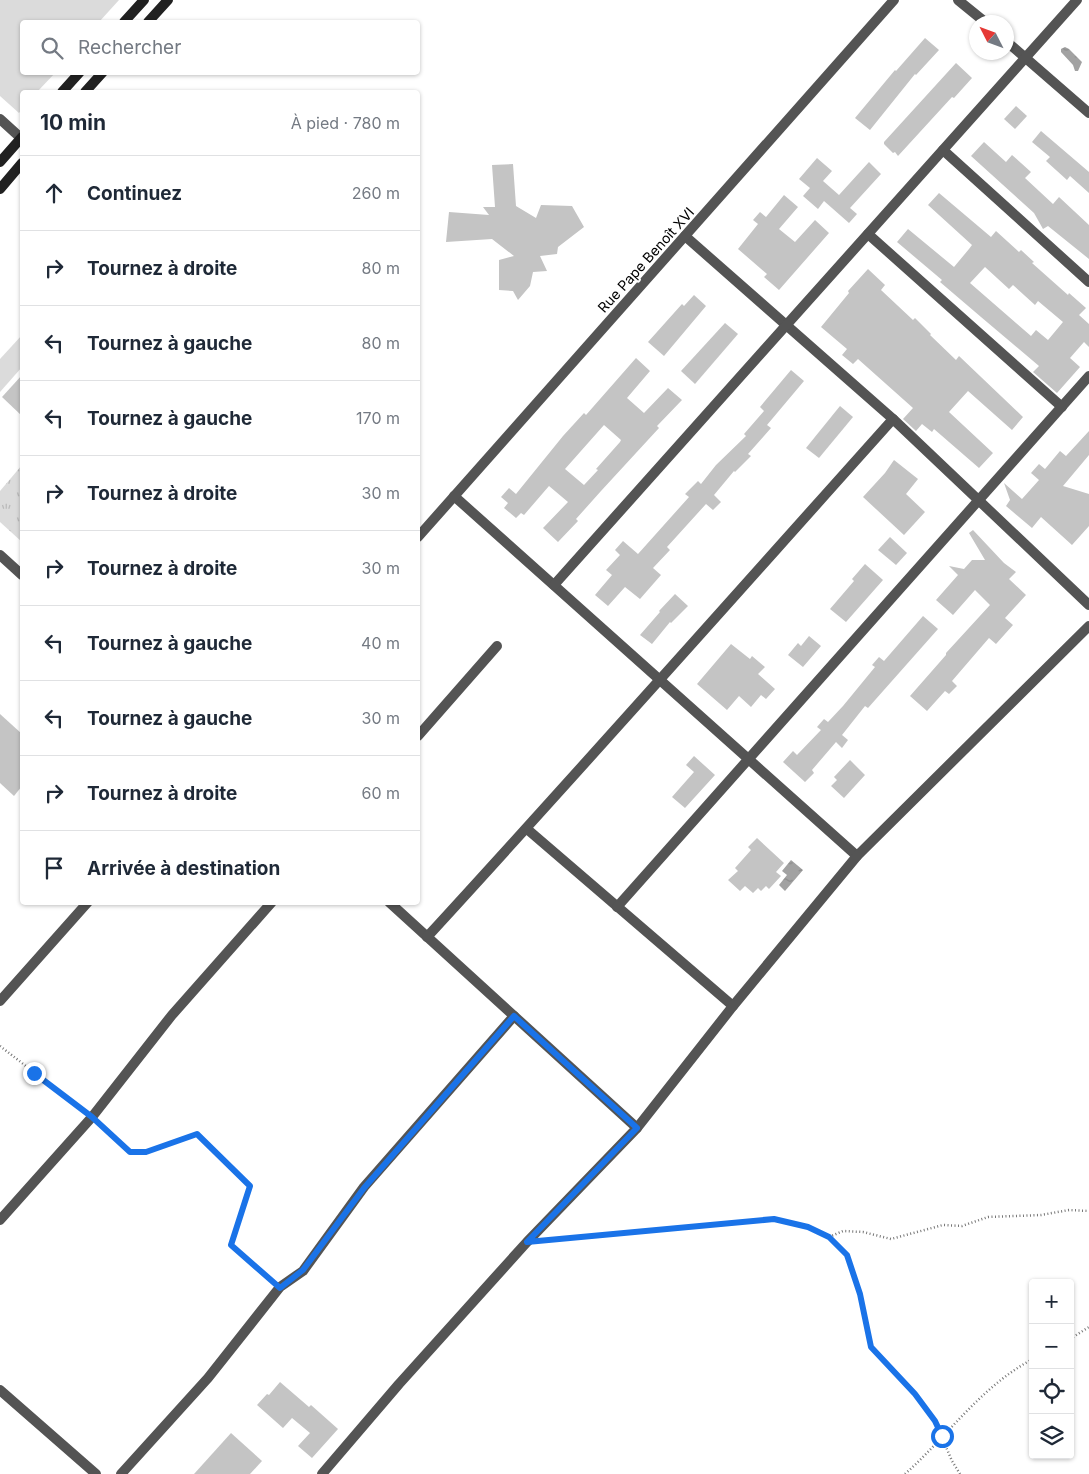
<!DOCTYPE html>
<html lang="fr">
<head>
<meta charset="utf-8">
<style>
	body { margin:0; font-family:Inter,sans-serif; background:#f6f6f7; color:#1f2937 }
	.controls { position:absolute; right:15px; bottom:15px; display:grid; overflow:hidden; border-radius:5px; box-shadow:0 1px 4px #0004 }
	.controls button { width:45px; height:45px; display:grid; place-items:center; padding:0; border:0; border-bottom:1px solid #e0e1e3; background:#fff; color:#1f2937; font:25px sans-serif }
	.compass { position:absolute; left:969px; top:15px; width:45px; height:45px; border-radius:50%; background:#fff; box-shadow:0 1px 4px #0004; rotate:312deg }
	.stop { position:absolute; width:15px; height:15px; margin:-11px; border:4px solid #1a73e8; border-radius:50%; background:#fff }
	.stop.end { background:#1a73e8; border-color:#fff; box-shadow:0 1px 5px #0008 }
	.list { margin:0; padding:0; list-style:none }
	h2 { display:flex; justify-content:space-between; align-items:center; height:65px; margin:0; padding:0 20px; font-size:21px }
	h2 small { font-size:16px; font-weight:400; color:#747a83 }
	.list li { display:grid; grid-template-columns:32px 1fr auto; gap:15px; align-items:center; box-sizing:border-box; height:75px; padding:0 20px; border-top:1px solid #e0e1e3 }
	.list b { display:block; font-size:19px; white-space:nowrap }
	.list em { font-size:16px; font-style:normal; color:#747a83 }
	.icon { flex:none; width:28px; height:28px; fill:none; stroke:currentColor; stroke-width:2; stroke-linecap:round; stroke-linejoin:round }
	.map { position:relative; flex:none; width:1089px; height:1474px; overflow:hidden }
	.search { position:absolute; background:#fff; box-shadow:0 1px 4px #0004; left:20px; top:20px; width:400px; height:55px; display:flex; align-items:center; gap:12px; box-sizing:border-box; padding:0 18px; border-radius:5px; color:#747a83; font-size:19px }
	.panel { position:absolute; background:#fff; box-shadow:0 1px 4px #0004; left:20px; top:90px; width:400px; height:815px; border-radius:5px }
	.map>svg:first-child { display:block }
	.grass { fill:#dbdbdb }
	.park { fill:url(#park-tufts) }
	.water { fill:url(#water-ripples) }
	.building { fill:#c4c4c4; fill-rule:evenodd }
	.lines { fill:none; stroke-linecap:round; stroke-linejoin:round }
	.path { stroke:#767676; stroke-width:2.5; stroke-dasharray:1 2.5; stroke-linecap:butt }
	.street { stroke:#545454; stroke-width:10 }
	.secondary { stroke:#212121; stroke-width:10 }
	.route { stroke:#1a73e8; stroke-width:6 }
	.labels { text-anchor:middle; stroke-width:4; stroke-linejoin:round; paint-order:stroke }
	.street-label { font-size:14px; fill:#000; stroke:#fff }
</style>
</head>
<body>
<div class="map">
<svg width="1089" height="1474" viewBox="0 0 1089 1474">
	<defs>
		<pattern id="park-tufts" width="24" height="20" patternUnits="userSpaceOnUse" patternTransform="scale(1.25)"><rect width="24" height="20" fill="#dbdbdb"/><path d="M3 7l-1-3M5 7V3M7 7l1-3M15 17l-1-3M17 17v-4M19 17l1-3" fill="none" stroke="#bababa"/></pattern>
		<pattern id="water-ripples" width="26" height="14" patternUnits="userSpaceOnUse" patternTransform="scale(1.25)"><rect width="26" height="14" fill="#a2a2a2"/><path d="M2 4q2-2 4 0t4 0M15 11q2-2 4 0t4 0" fill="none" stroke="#8a8a8a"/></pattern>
	</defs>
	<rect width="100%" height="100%" fill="#fff"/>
	<g class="grass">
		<path d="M0,0H119L99,22H22V72L55,73L37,92H22V109L19,113L0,96Z"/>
		<path d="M22,335V367L0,392V359Z"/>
	</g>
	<path class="park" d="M22,465V542L0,522V491Z"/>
	<g class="water">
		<path d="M1065,47L1069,49L1082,62L1078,71H1075L1073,65L1061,52V49Z"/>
		<path d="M791,860L803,870L785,891L779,885L787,875L782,871Z"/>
	</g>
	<g class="building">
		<path d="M925,38L939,50L916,75L915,74L870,130L855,118L895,70L896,71Z"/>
		<path d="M956,63L972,78L954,98L952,97L898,156L895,152L893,153L884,144V142Z"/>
		<path d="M1016,106L1027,116L1015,129L1004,119Z"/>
		<path d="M1041,131L1089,172V193L1070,176L1067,180L1046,161L1050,157L1032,142Z"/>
		<path d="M984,142L1006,162L1012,155L1031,172L1025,178L1053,204L1059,197L1089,225V259L1048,226L1043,229L1034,213L971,156Z"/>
		<path d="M817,158L832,171L823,181L839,195L869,162L881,174L850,208L857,214L849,223L824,201L818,209L803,196L810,188L799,179Z"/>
		<path d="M513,164L516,206L536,218L541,205L572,206L584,227L558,247L557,254L540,256L547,271L533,272L530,286L518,300L513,291L499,290V260L514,256L492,239L446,242L449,212L489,215L483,207H495L492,165Z"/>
		<path d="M939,193L991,237L996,231L1019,252L1021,250L1034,262L1032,263L1068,295L1069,293L1086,308L1079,315L1089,324V347L1084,342L1070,358L1080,367L1057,393L1033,372L1039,366L981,317L940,282L942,280L897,242L908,229L954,267L969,249L972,245L928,205ZM985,267L1009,289L1013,285L1035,305L1038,301L1063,322L1048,340L1036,330L1031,336L970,283Z"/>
		<path d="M784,195L798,207L779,229L795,242L815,220L829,233L779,290L764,277L767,274L738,249L758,224L753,220L760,212L766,217Z"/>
		<path d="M868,269L885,285L881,290L913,320L915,318L931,334L930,335L956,360L959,356L1023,417L1012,430L968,391L949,412L993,453L979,468L934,429L932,432L922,424L916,431L903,419L913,408L858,359L853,364L842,355L847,349L821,327L849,293L848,291Z"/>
		<path d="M694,295L706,306L664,356L648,342L682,304L684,306Z"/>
		<path d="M725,323L738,334L695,384L681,371Z"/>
		<path d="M636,358L650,371L627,398L644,413L668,388L682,400L657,426L659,428L601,491L576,519L578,521L558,542L543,528L568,502L549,486L524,515L521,513L516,518L504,508L508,503L501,497L509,488L516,494L563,436L584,413L586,415ZM604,425L621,440L620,442L596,469L598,470L584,485L565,469Z"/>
		<path d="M791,370L804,381L767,425L771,428L748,454L751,456L735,472L734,471L714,495L721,502L713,510L706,504L667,547L670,550L653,568L661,575L640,599L625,587L608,606L595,595L612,575L606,570L620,555L615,550L623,541L638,554L689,497L685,494L698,481L701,484L716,465L746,436L744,434L764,411L760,407Z"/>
		<path d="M22,375V416L2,397Z"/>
		<path d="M840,406L853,417L819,458L806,448Z"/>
		<path d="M1089,431V455L1063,486L1089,494V526L1072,545L1041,517L1032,528L1006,506L1010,500L1004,483L1022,499L1039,480L1031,473L1039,464L1045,469L1060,451L1066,456Z"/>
		<path d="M894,460L918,479L906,494L925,512L904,535L863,497L885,473Z"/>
		<path d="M973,530L1004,563L1016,572L1009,579L1026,595L1005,618L1013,625L996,644L989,638L952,681L957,686L949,694L945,691L927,711L910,696L946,655V653L990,605L975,590L953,615L936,600L958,575L949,566L964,569L972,560H985L969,533Z"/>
		<path d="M890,537L907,553L896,565L878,550Z"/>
		<path d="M865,564L883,580L846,622L830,609L854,581L852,579Z"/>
		<path d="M675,594L688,606L671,623L670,622L652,644L640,635L660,612L659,611Z"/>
		<path d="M923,616L938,629L868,708L865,706L842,735L848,740L842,748L836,742L812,770L814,773L805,782L783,762L793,751L797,755L821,730L817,727L824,719L828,722L843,706L875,667L872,665L879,657L884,661Z"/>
		<path d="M809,636L821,646L803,667L788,655L798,643L801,646Z"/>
		<path d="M731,644L750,659L752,656L765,667L758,674L775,689L766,699L761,695L751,707L739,696L727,710L697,684Z"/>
		<path d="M0,714L22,734V786L14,796L0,783Z"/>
		<path d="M694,756L715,775L685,808L672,797L694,772L686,765Z"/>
		<path d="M850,760L865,775L844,798L831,786L837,780L834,777Z"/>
		<path d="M757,838L784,863L776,872L781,876L769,889L766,886L761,891L758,888L753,893L745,886L740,891L728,880L738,871L735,868L751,850L748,847Z"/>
		<path d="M280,1382L309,1407L311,1405L338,1429L312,1458L298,1446L310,1433L292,1418L283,1428L257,1405L267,1394L269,1395Z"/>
		<path d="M231,1433L262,1461L250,1474H194Z"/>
	</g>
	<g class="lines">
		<g class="path">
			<path d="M0,1046L84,1111"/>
			<path d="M99,1124L130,1152H146L197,1134L251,1186L231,1245L271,1280"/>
			<path d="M829,1237L843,1231L863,1232L891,1239L943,1225L962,1226L988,1217L1041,1215L1069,1210L1089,1211"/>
			<path d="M546,1240L773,1219L808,1227L829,1237L847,1255L859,1294L871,1347L915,1394L935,1421L952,1461L960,1474"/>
			<path d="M1070,1339L1089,1327"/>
			<path d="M905,1474C948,1436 981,1386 1033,1359"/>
		</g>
		<g class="street">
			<path d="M958,0L985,22"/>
			<path d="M1006,41L1089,113"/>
			<path d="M0,119L22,139"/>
			<path d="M943,150L1089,282"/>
			<path d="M868,234L1062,407"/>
			<path d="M685,236L893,419L1089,605"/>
			<path d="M454,496L857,856"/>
			<path d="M418,537L894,0"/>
			<path d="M0,555L22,575"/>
			<path d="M554,585L1077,0"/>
			<path d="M418,736L497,646"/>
			<path d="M527,829L733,1006"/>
			<path d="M389,902L637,1128"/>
			<path d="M617,907L1089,376"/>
			<path d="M427,937C584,766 738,592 893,419"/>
			<path d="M0,1001L88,902"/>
			<path d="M0,1220L92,1117L172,1015L272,902"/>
			<path d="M0,1390L96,1474"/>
			<path d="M121,1474L208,1378L280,1287L303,1271L364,1187L514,1016"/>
			<path d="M322,1474L399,1384L527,1242L637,1128L733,1006L857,856L1089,626"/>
		</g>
		<g class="secondary">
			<path d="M124,22L144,0"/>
			<path d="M148,22L168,0"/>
			<path d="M62,92L80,72"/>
			<path d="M85,92L103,72"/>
			<path d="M0,162L22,137"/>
			<path d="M0,189L22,163"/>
		</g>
	</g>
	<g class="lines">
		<path class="route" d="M34,1073L92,1117L130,1152H146L197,1134L250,1186L231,1245L280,1288L303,1270L364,1188L514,1016L637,1128L527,1242L774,1219L808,1227L829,1237L847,1255L860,1294L871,1347L915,1394L935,1421L942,1436"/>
	</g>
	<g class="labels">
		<g class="street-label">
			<text transform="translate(646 260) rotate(-48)" y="5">Rue Pape Benoît XVI</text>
		</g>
	</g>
</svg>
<div class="controls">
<button>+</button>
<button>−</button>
<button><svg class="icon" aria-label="locate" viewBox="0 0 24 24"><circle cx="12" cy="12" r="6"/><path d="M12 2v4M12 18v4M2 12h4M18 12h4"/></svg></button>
<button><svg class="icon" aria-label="layers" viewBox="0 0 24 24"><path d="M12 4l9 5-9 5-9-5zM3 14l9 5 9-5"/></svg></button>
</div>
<svg class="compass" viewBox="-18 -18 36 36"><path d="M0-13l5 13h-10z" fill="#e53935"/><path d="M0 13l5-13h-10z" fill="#747a83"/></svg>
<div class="stop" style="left:942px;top:1436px"></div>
<div class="stop end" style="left:34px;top:1073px"></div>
<div class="search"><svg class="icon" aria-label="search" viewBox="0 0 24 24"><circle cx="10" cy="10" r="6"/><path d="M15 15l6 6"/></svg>Rechercher</div>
<section class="panel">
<h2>10 min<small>À pied · 780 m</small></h2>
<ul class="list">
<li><svg class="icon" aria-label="ahead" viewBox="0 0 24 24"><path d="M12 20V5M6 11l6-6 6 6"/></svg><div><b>Continuez</b></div><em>260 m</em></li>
<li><svg class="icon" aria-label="right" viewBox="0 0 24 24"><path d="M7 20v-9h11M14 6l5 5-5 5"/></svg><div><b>Tournez à droite</b></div><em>80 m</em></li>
<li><svg class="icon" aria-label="left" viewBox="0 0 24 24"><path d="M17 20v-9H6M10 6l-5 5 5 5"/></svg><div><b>Tournez à gauche</b></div><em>80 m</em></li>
<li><svg class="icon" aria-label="left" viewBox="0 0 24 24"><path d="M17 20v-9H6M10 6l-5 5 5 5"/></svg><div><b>Tournez à gauche</b></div><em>170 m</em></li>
<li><svg class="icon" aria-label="right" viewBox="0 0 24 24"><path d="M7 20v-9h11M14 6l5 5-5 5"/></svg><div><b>Tournez à droite</b></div><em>30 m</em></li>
<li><svg class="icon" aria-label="right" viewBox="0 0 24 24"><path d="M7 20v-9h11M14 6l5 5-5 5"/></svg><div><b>Tournez à droite</b></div><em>30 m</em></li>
<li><svg class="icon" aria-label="left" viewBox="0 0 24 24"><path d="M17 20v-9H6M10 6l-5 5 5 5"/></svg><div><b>Tournez à gauche</b></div><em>40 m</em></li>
<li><svg class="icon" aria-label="left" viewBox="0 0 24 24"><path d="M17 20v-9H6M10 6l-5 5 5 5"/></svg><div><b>Tournez à gauche</b></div><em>30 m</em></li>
<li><svg class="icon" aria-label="right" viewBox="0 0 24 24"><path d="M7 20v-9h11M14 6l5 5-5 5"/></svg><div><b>Tournez à droite</b></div><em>60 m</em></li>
<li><svg class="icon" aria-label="arrive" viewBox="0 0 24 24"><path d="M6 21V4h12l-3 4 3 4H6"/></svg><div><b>Arrivée à destination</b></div></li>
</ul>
</section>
</div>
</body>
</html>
